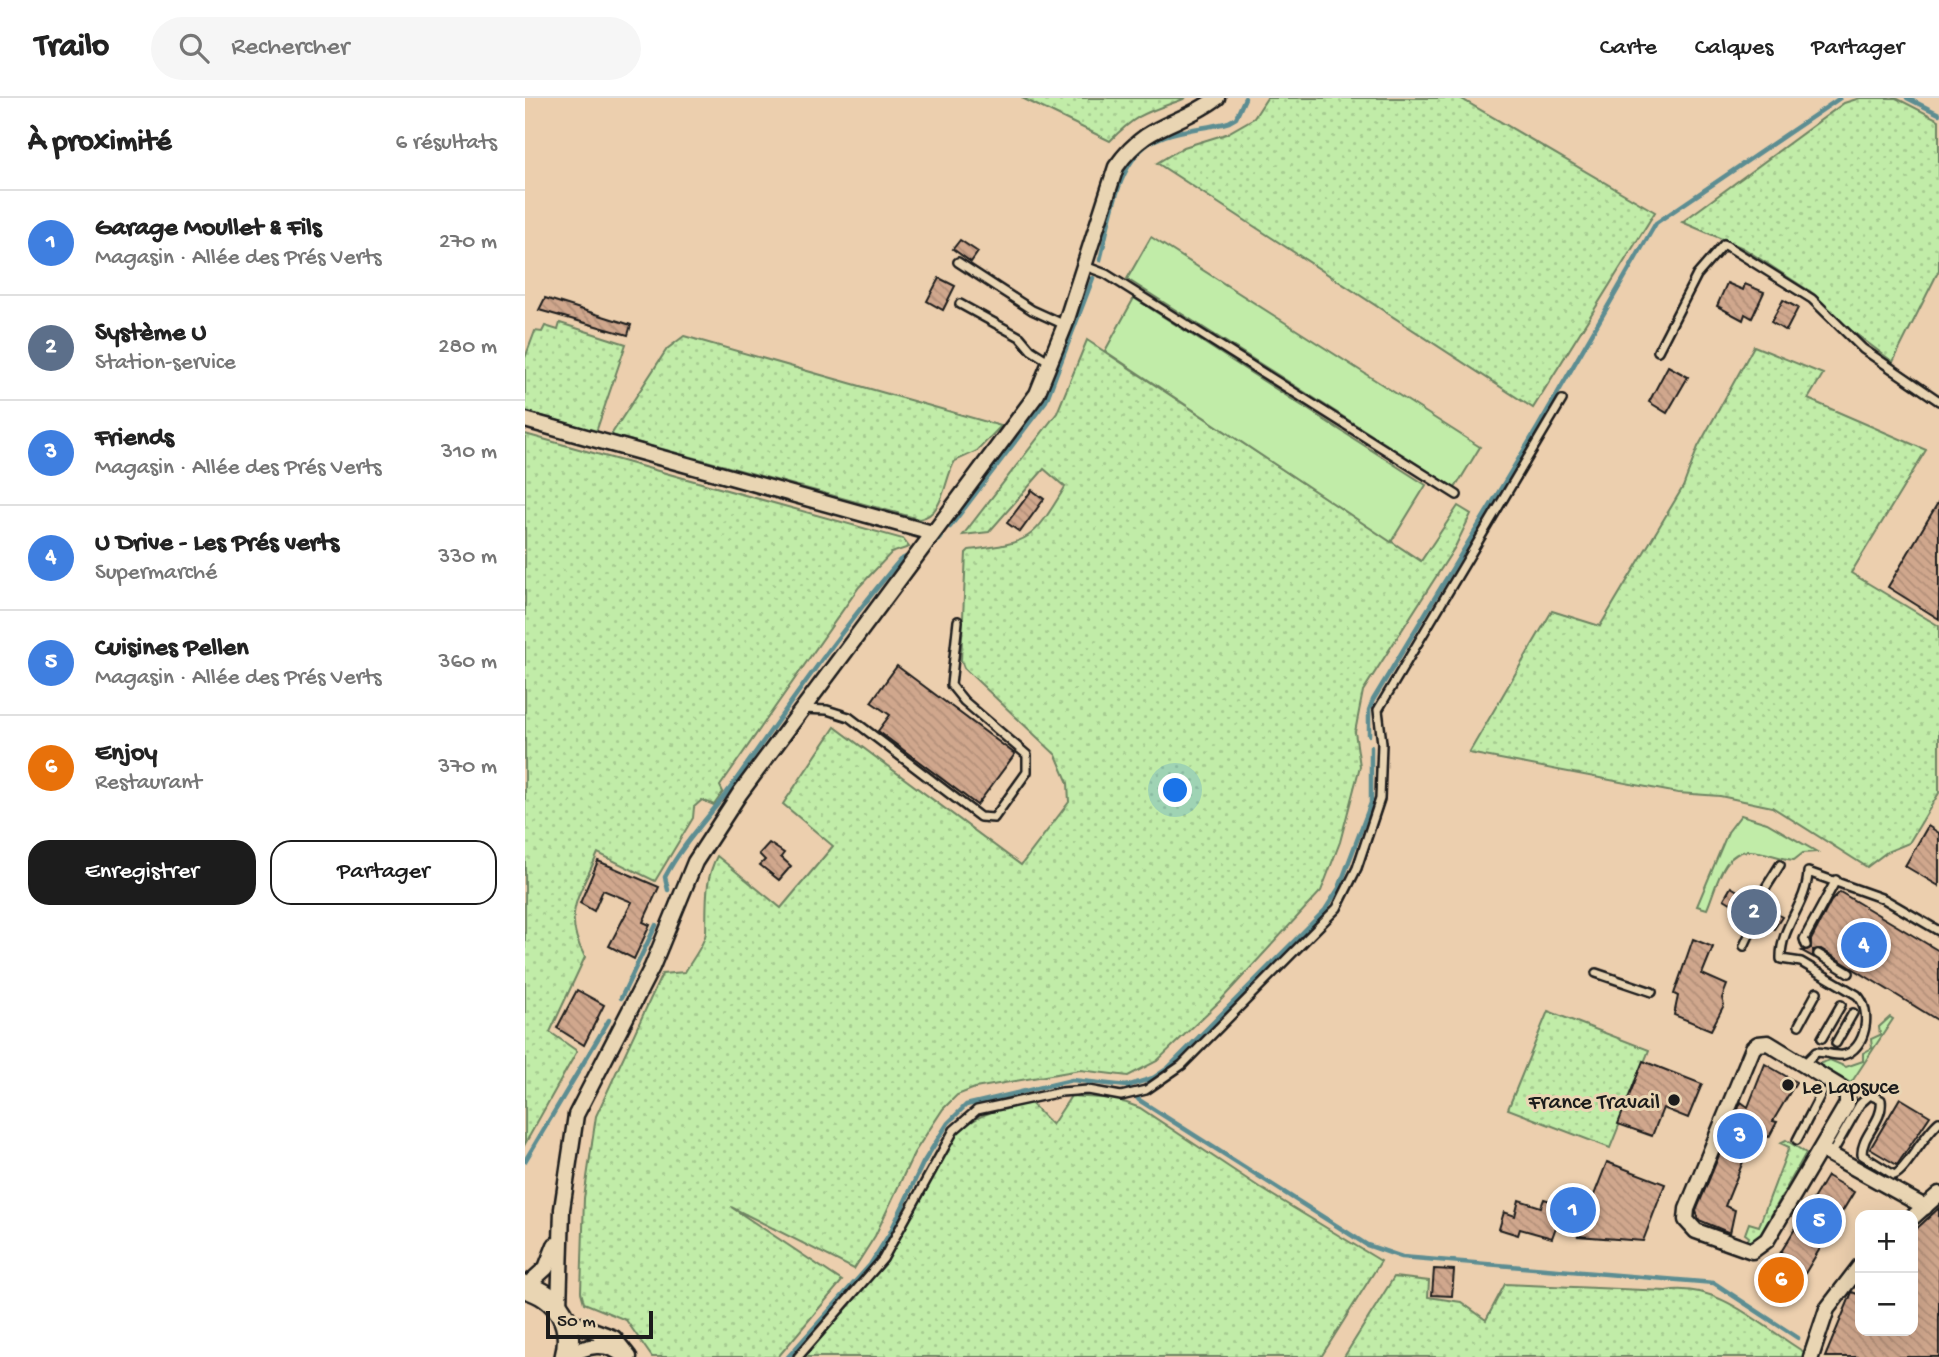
<!DOCTYPE html>
<html lang="fr">
<head>
<meta charset="utf-8">
<style>
	body { margin:0; font-family:"Gochi Hand",sans-serif; background:#f6f6f6; color:#222 }
	.controls { position:absolute; right:21px; bottom:21px; display:grid; overflow:hidden; border-radius:14px; box-shadow:0 7px 28px #0002 }
	.controls button { width:63px; height:63px; display:grid; place-items:center; padding:0; border:0; border-bottom:2px solid #e0e0e0; background:#fff; color:#222; font:35px sans-serif }
	.scale { position:absolute; left:21px; bottom:18px; width:107px; box-sizing:border-box; padding-left:7px; border:4px solid #1c1c1c; border-top:0; font-size:19px; line-height:24px; white-space:nowrap; color:#1c1c1c; -webkit-text-stroke:5px #e9d5b3; paint-order:stroke }
	.you { position:absolute; left:651px; top:693px; width:24px; height:24px; margin:-18px; border:5px solid #fff; border-radius:50%; background:#1a73e8; box-shadow:0 0 0 10px #1a73e833 }
	.badge { display:grid; place-items:center; width:46px; height:46px; border-radius:50%; background:#1c1c1c; color:#fff; font-size:23px; font-weight:700 }
	.pin { position:absolute; translate:-50% -50%; border:4px solid #fff; box-shadow:0 2px 7px #0006 }
	.list { margin:0; padding:0; list-style:none }
	h2 { display:flex; justify-content:space-between; align-items:center; height:91px; margin:0; padding:0 28px; font-size:30px }
	h2 small { font-size:23px; font-weight:400; color:#767676 }
	.list li { display:grid; grid-template-columns:46px 1fr auto; gap:21px; align-items:center; box-sizing:border-box; height:105px; padding:0 28px; border-top:2px solid #e0e0e0 }
	.list b { display:block; font-size:26px; white-space:nowrap }
	.list p { margin:0; font-size:23px; white-space:nowrap; color:#767676 }
	.list em { font-size:23px; font-style:normal; color:#767676 }
	.actions { display:flex; gap:14px; padding:21px 28px }
	.actions a { flex:1; padding:16px 0; border:2px solid #1c1c1c; border-radius:21px; text-align:center; font-size:24px; color:#1c1c1c }
	.actions .main { background:#1c1c1c; color:#fff }
	.icon { flex:none; width:38px; height:38px; fill:none; stroke:currentColor; stroke-width:2; stroke-linecap:round; stroke-linejoin:round }
	.map { position:relative; flex:none; width:1414px; height:1259px; overflow:hidden }
	header { display:flex; align-items:center; gap:42px; box-sizing:border-box; height:98px; padding:0 35px; background:#fff; border-bottom:2px solid #e0e0e0 }
	header strong { font-size:33px }
	nav { display:flex; gap:38px; margin-inline-start:auto; font-size:24px }
	.search { width:490px; height:63px; background:#f6f6f6; display:flex; align-items:center; gap:18px; box-sizing:border-box; padding:0 24px; border-radius:38px; color:#767676; font-size:26px }
	main { display:flex }
	aside { flex:1; background:#fff }
	.map>svg:first-child { display:block }
	.grass { fill:url(#grass-dots); stroke:#6e8462; stroke-width:2 }
	.green { fill:#c1eca8; stroke:#6e8462; stroke-width:2 }
	.lines { fill:none; stroke-linecap:round; stroke-linejoin:round }
	.stream { stroke:#5c8d92; stroke-width:4.5 }
	.building { fill:url(#building-back-hatch); stroke:#1c1c1c; stroke-width:2 }
	.service-casing { stroke:#1c1c1c; stroke-width:12 }
	.minor-casing { stroke:#1c1c1c; stroke-width:19 }
	.primary-casing { stroke:#1c1c1c; stroke-width:26 }
	.service { stroke:#e9d5b3; stroke-width:7 }
	.minor { stroke:#e9d5b3; stroke-width:14 }
	.primary { stroke:#e9d5b3; stroke-width:21 }
	.poi-dot { fill:#1c1c1c; stroke:#e9d5b3; stroke-width:2.5 }
	.labels { text-anchor:middle; stroke-width:6; stroke-linejoin:round; paint-order:stroke }
	.poi-label { font-size:23px; fill:#1c1c1c; stroke:#e9d5b3; text-anchor:start }
</style>
</head>
<body>
<header>
<strong>Trailo</strong>
<div class="search"><svg class="icon" aria-label="search" viewBox="0 0 24 24"><circle cx="10" cy="10" r="6"/><path d="M15 15l6 6"/></svg>Rechercher</div>
<nav><a>Carte</a><a>Calques</a><a>Partager</a></nav>
</header>
<main>
<aside>
<h2>À proximité<small>6 résultats</small></h2>
<ul class="list">
<li><span class="badge" style="background:#3f7fe0">1</span><div><b>Garage Moullet &amp; Fils</b><p>Magasin · Allée des Prés Verts</p></div><em>270 m</em></li>
<li><span class="badge" style="background:#5c6f8a">2</span><div><b>Système U</b><p>Station-service</p></div><em>280 m</em></li>
<li><span class="badge" style="background:#3f7fe0">3</span><div><b>Friends</b><p>Magasin · Allée des Prés Verts</p></div><em>310 m</em></li>
<li><span class="badge" style="background:#3f7fe0">4</span><div><b>U Drive - Les Prés verts</b><p>Supermarché</p></div><em>330 m</em></li>
<li><span class="badge" style="background:#3f7fe0">5</span><div><b>Cuisines Pellen</b><p>Magasin · Allée des Prés Verts</p></div><em>360 m</em></li>
<li><span class="badge" style="background:#e8710a">6</span><div><b>Enjoy</b><p>Restaurant</p></div><em>370 m</em></li>
</ul>
<div class="actions"><a class="main">Enregistrer</a><a>Partager</a></div>
</aside>
<div class="map">
<svg width="1414" height="1259" viewBox="0 0 1414 1259">
	<defs>
		<pattern id="grass-dots" width="8" height="8" patternUnits="userSpaceOnUse" patternTransform="scale(1.75)"><rect width="8" height="8" fill="#c1eca8"/><path d="M2 2h.1M6 6h.1" fill="none" stroke="#a5ca90" stroke-width="1.8" stroke-linecap="round"/></pattern>
		<pattern id="building-back-hatch" width="6" height="6" patternUnits="userSpaceOnUse" patternTransform="scale(1.75)"><rect width="6" height="6" fill="#d0a78d"/><path d="M-1 5l2 2M0 0l6 6M5-1l2 2" fill="none" stroke="#b28f79"/></pattern>
	</defs>
	<rect width="100%" height="100%" fill="#eccfae"/>
	<filter id="ink" filterUnits="userSpaceOnUse"><feTurbulence type="fractalNoise" baseFrequency=".0143" numOctaves="2"/><feDisplacementMap in="SourceGraphic" scale="14" xChannelSelector="R" yChannelSelector="G"/><feConvolveMatrix kernelMatrix="1 2 1 2 8 2 1 2 1" color-interpolation-filters="sRGB"/></filter>
	<g filter="url(#ink)">
		<g class="grass">
			<path d="M497,0H661C625,14 614,13 585,43Z"/>
			<path d="M742,0H935L1130,114L1008,310L632,65L659,49L701,36L729,20Z"/>
			<path d="M1335,0H1371L1414,22V172L1368,264L1323,230L1289,196L1218,150L1157,124L1319,5Z"/>
			<path d="M35,225L101,246L71,334L0,313V260L10,233L17,234L20,228L33,232Z"/>
			<path d="M159,238L476,328L452,353L430,363C419,380 420,417 394,421L86,337L142,251Z"/>
			<path d="M562,242L896,463L933,408L946,416L930,449L838,593L830,634L835,668L815,744L796,793L695,903L632,963L603,978L555,972L450,990L432,997L418,1011L389,1055L350,1138L329,1171L206,1109L317,1183L253,1259H127L101,1222L59,1205L56,1194L59,1100L71,1018L137,876L160,874C166,863 180,846 181,834C182,807 179,783 192,758L256,810L308,748L258,706L310,629L496,767L544,704L543,685L531,657L439,570L436,562L441,455L444,452C507,444 507,443 540,389L519,371L464,434L438,437L532,315Z"/>
			<path d="M1229,248L1298,276L1283,301L1401,352L1326,475L1414,528V695L1384,745L1362,754L1342,769L1247,709L1195,698L1153,695L944,655L1027,513L1075,528L1158,389L1173,349Z"/>
			<path d="M0,336L378,441L384,449L366,455L334,489L195,688L198,694L189,707L177,702L169,709L168,720L130,783L73,755C55,797 36,815 60,859L25,934L52,953L0,1046Z"/>
			<path d="M1023,913L1124,952L1085,1050L983,1011Z"/>
			<path d="M546,998L591,1001L615,1010L734,1089L856,1163L796,1259H277L356,1167L425,1044C447,1015 471,1013 504,1003L527,1027Z"/>
			<path d="M1261,1042L1281,1055L1229,1148L1222,1145L1224,1139L1220,1136L1224,1125L1234,1128L1264,1049L1255,1045Z"/>
			<path d="M869,1179L904,1183L903,1199L936,1204L961,1222L980,1186L1141,1193C1194,1184 1237,1229 1279,1254L1278,1259H819Z"/>
		</g>
		<g class="green">
			<path d="M626,139L955,349L930,390L602,181Z"/>
			<path d="M609,200L901,387L866,444L580,253Z"/>
			<path d="M1216,717L1242,725L1292,754L1278,755L1269,762C1254,761 1240,753 1225,753C1197,752 1191,791 1182,811L1172,808L1203,734Z"/>
			<path d="M1365,919L1368,921L1326,985L1293,966L1305,962L1321,969L1338,963V955L1347,950L1346,941L1355,937L1354,929Z"/>
		</g>
		<g class="lines">
			<g class="stream">
				<path d="M1382,0L1414,16"/>
				<path d="M575,162C585,125 591,61 630,42C652,31 680,31 704,24L711,20L720,0"/>
				<path d="M425,429L521,303L568,180"/>
				<path d="M400,455L416,440"/>
				<path d="M844,637V612L848,602L1013,329L1131,125L1315,0"/>
				<path d="M143,792L140,779C158,745 184,719 206,689C261,611 314,534 375,462L381,459"/>
				<path d="M96,900L131,827"/>
				<path d="M602,988L614,1002L842,1147L877,1159L1189,1185L1273,1240"/>
				<path d="M0,1063L84,922"/>
				<path d="M263,1259L345,1167L365,1135L398,1065L423,1025L441,1007L547,982L602,988L628,980L643,970L800,812L814,790L846,705V649"/>
			</g>
		</g>
		<g class="building">
			<path d="M435,142L453,154L446,164L428,151Z"/>
			<path d="M414,180L430,188L418,212L402,203Z"/>
			<path d="M1202,185L1218,192L1220,186L1239,194L1227,220L1220,216L1218,222L1192,208Z"/>
			<path d="M20,200L106,227L103,237L14,212Z"/>
			<path d="M1258,202L1273,210L1261,233L1246,224Z"/>
			<path d="M1143,268L1163,279L1142,315L1124,304Z"/>
			<path d="M507,392L519,401L495,434L482,425Z"/>
			<path d="M1414,403V521L1363,489Z"/>
			<path d="M372,568L490,656L452,707L353,633L365,617L346,604Z"/>
			<path d="M1403,728L1414,735V788L1380,768Z"/>
			<path d="M244,745L259,755L256,759L266,768L254,782L235,767L240,762L234,756Z"/>
			<path d="M73,763L134,789L118,824L125,827L109,861L84,848L107,804L78,792L69,813L55,805Z"/>
			<path d="M1206,789L1226,801L1221,814L1199,801Z"/>
			<path d="M1315,794L1414,853V923L1296,851L1288,852V859L1277,853L1286,850V842L1306,803Z"/>
			<path d="M1237,807L1257,819L1249,831L1233,821Z"/>
			<path d="M1168,841L1188,849L1177,876L1202,887L1197,900L1199,907L1186,932L1149,917L1153,898L1149,896Z"/>
			<path d="M52,892L79,907L59,947L32,930Z"/>
			<path d="M1118,963L1177,986L1163,1020L1138,1010L1127,1038L1093,1026Z"/>
			<path d="M1240,966L1271,984L1248,1023L1252,1024L1244,1039L1230,1034L1200,1108L1210,1112L1205,1135L1174,1122L1171,1113L1216,1004L1223,1009Z"/>
			<path d="M1375,1000L1405,1018L1372,1067L1345,1051Z"/>
			<path d="M1082,1064L1140,1086L1118,1143L1053,1138Z"/>
			<path d="M1302,1078L1329,1094L1267,1197L1242,1177Z"/>
			<path d="M1019,1101L1039,1107L1027,1140L995,1131L993,1137L974,1131L979,1114L990,1118L994,1102L1016,1109Z"/>
			<path d="M1414,1110V1259H1300L1327,1194L1335,1197V1233H1388V1134Z"/>
			<path d="M909,1171L929,1172L927,1198L907,1197Z"/>
		</g>
		<g class="lines">
			<g class="service-casing">
				<g id="service">
					<path d="M433,164L507,212L540,227"/>
					<path d="M560,168L581,176L932,397"/>
					<path d="M435,206L495,239L506,252L525,264"/>
					<path d="M1133,253L1172,177L1199,146L1287,201L1338,251L1414,303"/>
					<path d="M277,611L302,612L324,619L455,719L469,720L502,674V657L439,603L426,587L433,523"/>
					<path d="M1281,847L1279,841L1311,782"/>
					<path d="M1219,848L1225,835L1228,810L1255,767"/>
					<path d="M1293,856L1324,875"/>
					<path d="M1071,875L1127,894"/>
					<path d="M1274,927L1292,894"/>
					<path d="M1297,940L1316,907"/>
					<path d="M1311,945L1328,915"/>
					<path d="M1279,966L1291,954C1300,954 1310,958 1318,957C1341,952 1348,912 1332,897L1276,864L1256,861C1255,828 1282,807 1283,774L1359,801L1414,833"/>
					<path d="M1272,1042L1297,994"/>
					<path d="M1306,1057L1335,1006L1345,997L1356,1002C1359,1023 1336,1037 1337,1057L1369,1077C1380,1074 1399,1036 1414,1024"/>
					<path d="M273,1259L358,1161L429,1032L452,1012L536,994L563,992L596,998L621,992L657,967L812,810L832,770L855,701L857,645L853,612L1037,302"/>
				</g>
			</g>
			<g class="minor-casing">
				<g id="minor">
					<path d="M0,322L407,435"/>
					<path d="M1243,945L1315,989L1322,998V1006L1242,1142L1227,1153L1171,1133L1161,1122L1162,1111L1228,950L1233,946Z"/>
					<path d="M1297,1052L1400,1109"/>
					<path d="M1388,1119L1414,1096"/>
					<path d="M0,1189L21,1170L30,1147"/>
					<path d="M34,1210L37,1111L51,1017L127,869L170,764L215,695L512,296L540,227L591,69C623,23 653,29 692,0"/>
					<path d="M41,1222L89,1240L104,1259"/>
					<path d="M41,1258C62,1248 81,1241 100,1259"/>
					<path d="M1286,1259L1302,1211L1335,1168"/>
				</g>
			</g>
			<g class="primary-casing">
				<path id="primary" d="M0,1189C33,1198 50,1225 41,1259"/>
			</g>
			<use href="#service" class="service"/>
			<use href="#minor" class="minor"/>
			<use href="#primary" class="primary"/>
		</g>
	</g>
	<g class="poi-dot">
		<circle cx="1263" cy="987" r="7"/>
		<circle cx="1149" cy="1002" r="7"/>
	</g>
	<g class="labels">
		<g class="poi-label">
			<text x="1277" y="995">Le Lapsuce</text>
			<text x="1135" y="1010" text-anchor="end">France Travail</text>
		</g>
	</g>
</svg>
<div class="controls">
<button>+</button>
<button>−</button>
</div>
<div class="scale">50 m</div>
<div class="you"></div>
<div class="pin badge" style="left:1048px;top:1112px;background:#3f7fe0">1</div>
<div class="pin badge" style="left:1229px;top:814px;background:#5c6f8a">2</div>
<div class="pin badge" style="left:1215px;top:1038px;background:#3f7fe0">3</div>
<div class="pin badge" style="left:1339px;top:847px;background:#3f7fe0">4</div>
<div class="pin badge" style="left:1294px;top:1123px;background:#3f7fe0">5</div>
<div class="pin badge" style="left:1256px;top:1182px;background:#e8710a">6</div>
</div>
</main>
</body>
</html>
